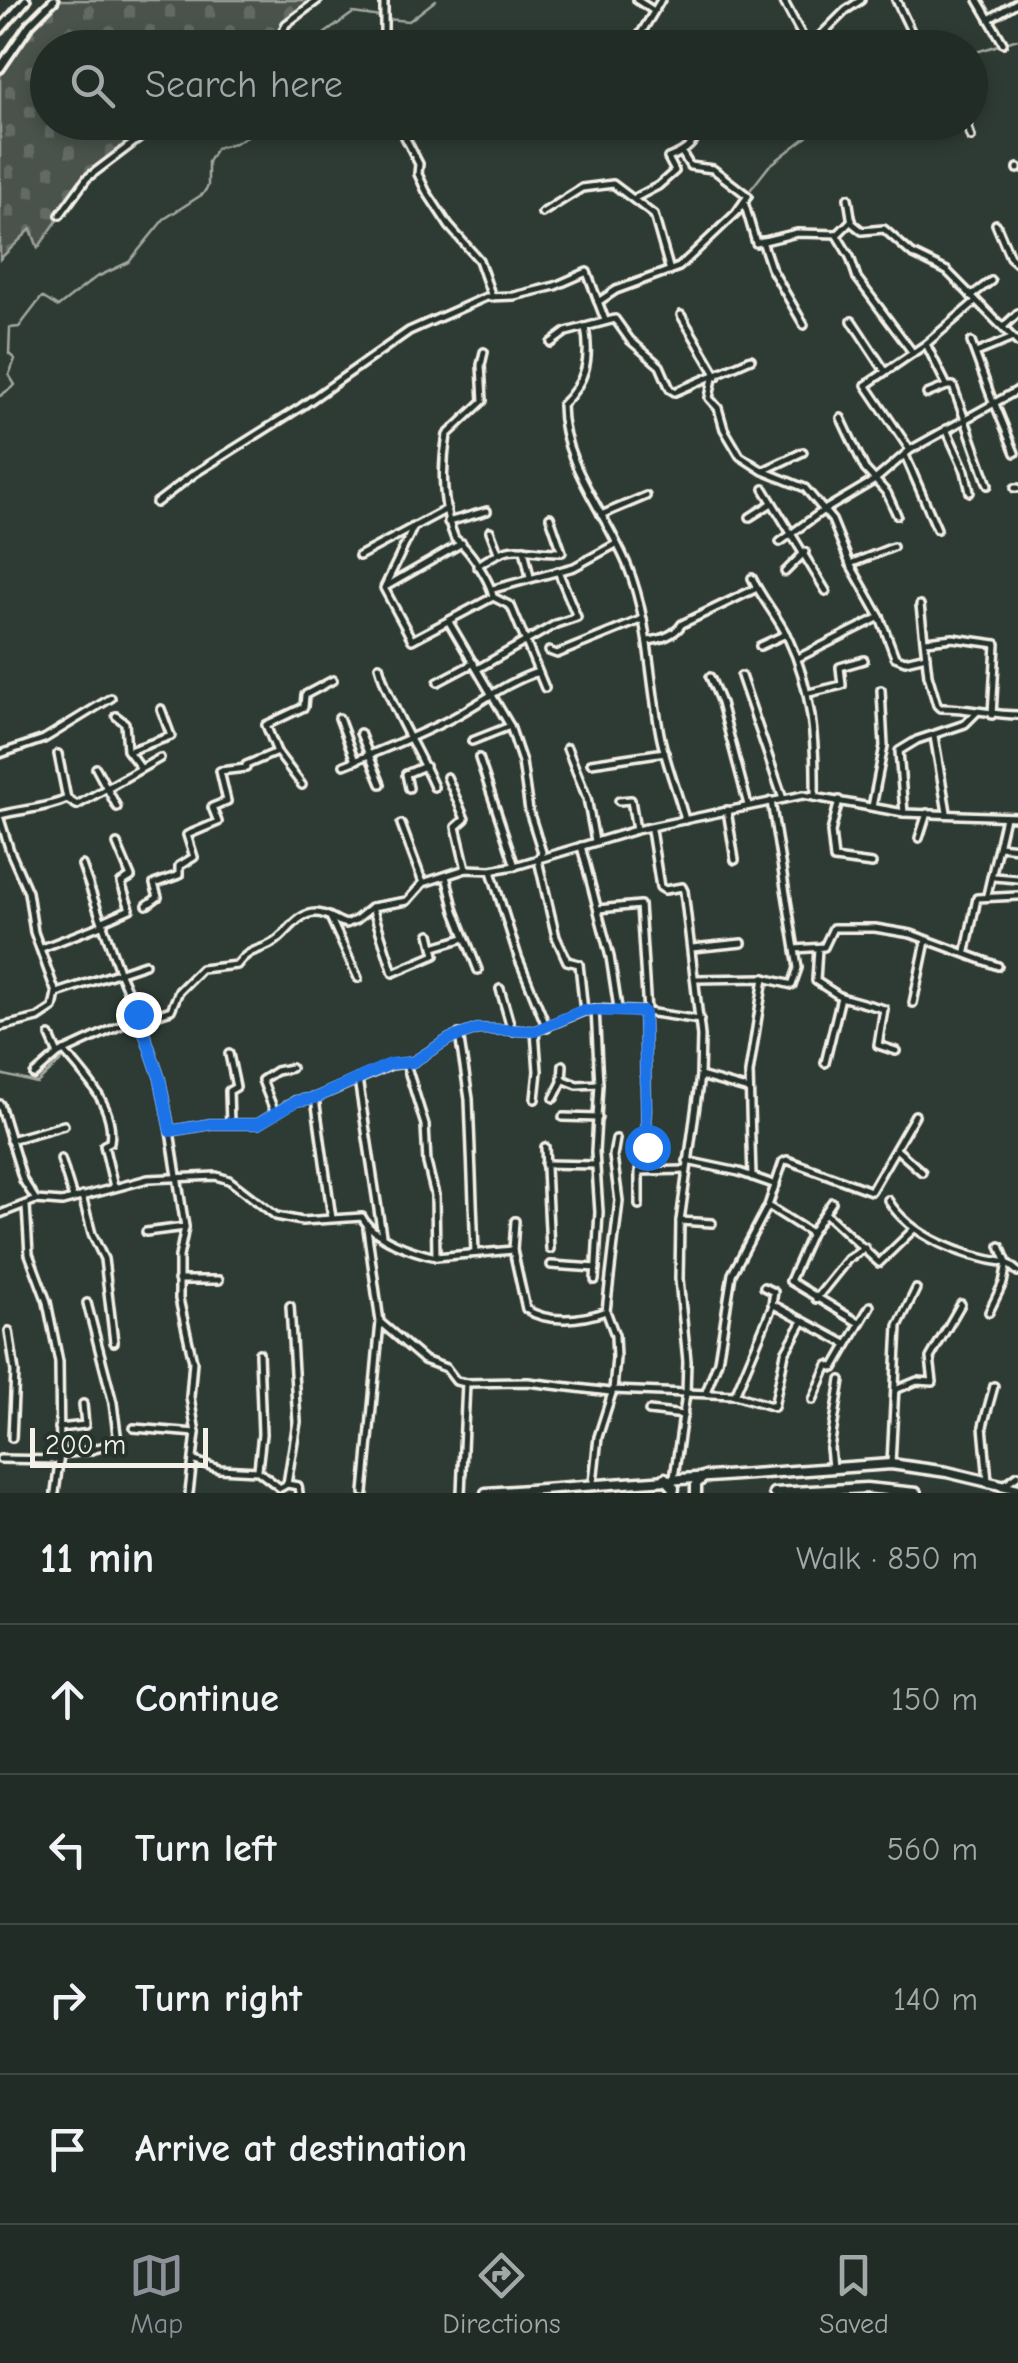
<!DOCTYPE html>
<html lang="en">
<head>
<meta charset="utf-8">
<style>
	body { margin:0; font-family:"Comic Neue",sans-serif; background:#2e3833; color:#f1f3f6 }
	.scale { position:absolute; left:30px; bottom:25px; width:178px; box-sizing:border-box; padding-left:10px; border:5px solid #f4f1e8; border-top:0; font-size:28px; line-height:35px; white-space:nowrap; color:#f4f1e8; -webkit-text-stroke:8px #26332d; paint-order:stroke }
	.stop { position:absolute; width:30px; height:30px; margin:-22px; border:8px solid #1a73e8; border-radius:50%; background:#fff }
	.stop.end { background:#1a73e8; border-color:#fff; box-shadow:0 2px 10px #0008 }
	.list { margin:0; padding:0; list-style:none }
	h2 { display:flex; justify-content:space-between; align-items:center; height:130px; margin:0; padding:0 40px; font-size:42px }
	h2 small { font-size:32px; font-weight:400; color:#a2a7a7 }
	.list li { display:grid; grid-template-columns:65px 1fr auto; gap:30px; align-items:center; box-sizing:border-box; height:150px; padding:0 40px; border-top:2px solid #3f4844 }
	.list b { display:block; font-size:38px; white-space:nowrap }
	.list em { font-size:32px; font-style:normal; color:#a2a7a7 }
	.icon { flex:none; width:55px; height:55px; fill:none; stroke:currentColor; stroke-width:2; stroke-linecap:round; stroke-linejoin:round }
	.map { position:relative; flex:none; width:1018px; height:1493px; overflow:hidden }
	.search { position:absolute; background:#222c27; box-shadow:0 5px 15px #0003; left:30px; right:30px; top:30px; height:110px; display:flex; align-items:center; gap:25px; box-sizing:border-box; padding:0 35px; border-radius:55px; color:#a2a7a7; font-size:38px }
	.sheet { height:730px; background:#222c27 }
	nav { display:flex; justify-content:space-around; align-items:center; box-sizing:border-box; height:140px; border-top:2px solid #3f4844; background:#222c27; font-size:28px; color:#a2a7a7 }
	nav a { display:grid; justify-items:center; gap:5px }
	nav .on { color:#8c9099 }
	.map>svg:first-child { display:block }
	.cemetery { fill:url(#cemetery-stones); stroke:#9ea29a; stroke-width:2.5 }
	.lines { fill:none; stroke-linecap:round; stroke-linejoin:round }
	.stream { stroke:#a4a8a0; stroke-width:2.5 }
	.minor-casing { stroke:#f4f1e8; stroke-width:12 }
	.tertiary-casing { stroke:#f4f1e8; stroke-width:14 }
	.primary-casing { stroke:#f4f1e8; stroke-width:15 }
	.minor { stroke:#26332d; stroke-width:5 }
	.tertiary { stroke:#26332d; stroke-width:6 }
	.primary { stroke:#26332d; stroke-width:8 }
	.route { stroke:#1a73e8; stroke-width:12 }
</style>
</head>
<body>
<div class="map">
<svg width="1018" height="1493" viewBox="0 0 1018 1493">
	<defs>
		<pattern id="cemetery-stones" width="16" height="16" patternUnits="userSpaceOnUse" patternTransform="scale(2.5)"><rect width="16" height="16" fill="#48524c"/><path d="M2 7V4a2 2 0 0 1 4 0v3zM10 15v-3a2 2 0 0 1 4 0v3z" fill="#636b66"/></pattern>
	</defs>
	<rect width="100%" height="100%" fill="#2e3b34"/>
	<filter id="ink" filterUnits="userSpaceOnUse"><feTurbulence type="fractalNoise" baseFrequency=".01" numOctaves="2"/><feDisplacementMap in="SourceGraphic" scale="20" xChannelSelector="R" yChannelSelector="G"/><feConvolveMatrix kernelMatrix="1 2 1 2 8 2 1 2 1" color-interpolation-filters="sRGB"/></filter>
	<g filter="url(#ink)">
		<path class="cemetery" d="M61,0H318L286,24L280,39L269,47L48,48V122L161,123L87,178L38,248L31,229L0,259V76L31,29Z"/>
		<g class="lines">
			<g class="stream">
				<path d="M386,19L409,21L436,0"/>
				<path d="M340,48L323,44L324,34L353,13L381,17"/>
				<path d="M970,54L1018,39"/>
				<path d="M751,189L769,166L813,132L852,122"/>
				<path d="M691,252L717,224L736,210"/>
				<path d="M675,266L685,257"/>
				<path d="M0,396L15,385L9,375L15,359L9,354L10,328L19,327L42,297L58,307L95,278L129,262L164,219L203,194L208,186V162L216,148L235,143L272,122"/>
				<path d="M0,1074L37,1083L62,1060"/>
			</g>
			<g class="minor-casing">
				<g id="minor">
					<path d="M637,0L654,11"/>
					<path d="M783,0L808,47"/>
					<path d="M896,0L919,48"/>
					<path d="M978,0L1003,43"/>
					<path d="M991,18L1018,2"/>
					<path d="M269,48L280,39L286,24L318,0"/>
					<path d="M384,48V0"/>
					<path d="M632,48L661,0"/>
					<path d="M808,48L846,10L861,0"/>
					<path d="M966,122L971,137"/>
					<path d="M405,137L419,164L418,174L426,191L449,226L479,260L492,297"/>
					<path d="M1018,168V169"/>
					<path d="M635,198L658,186L675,171L668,158C689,151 695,141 705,122"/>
					<path d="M848,198L852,223L862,231L884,229L912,254L947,271L1018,343"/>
					<path d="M744,202L756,243L797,233L838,234L852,220"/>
					<path d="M542,213L582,188L613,184L654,215L670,271"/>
					<path d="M60,215L87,178L161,122"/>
					<path d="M996,224L1010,257L1018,264"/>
					<path d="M836,234L850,257L857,278L913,353"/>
					<path d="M762,241L771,268L804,325"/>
					<path d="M971,296L991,281"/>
					<path d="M598,302L616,290L679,267L736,213L748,196L713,169L690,166L682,153"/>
					<path d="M681,315L717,376"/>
					<path d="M852,321L885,371"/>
					<path d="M585,327C591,360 586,382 562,405C562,464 607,515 628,567C650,622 649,682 661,739C667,766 678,793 685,820"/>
					<path d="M1003,327L1018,313"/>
					<path d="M971,342L993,402"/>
					<path d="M551,343L566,332L615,319L630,340L660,366L670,389L675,392L751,359"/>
					<path d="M926,344L947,386H953L988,485"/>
					<path d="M484,352L481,365L483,401L447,435C441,468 442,509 455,539C468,546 491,582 493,597L511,606L545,688"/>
					<path d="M976,353L1013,338"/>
					<path d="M713,378L709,398L718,408L724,429L740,456L763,471L805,488L832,520L850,564L880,617L895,657L905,661L926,656"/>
					<path d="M927,394L947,386"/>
					<path d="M995,404L1015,453"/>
					<path d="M841,418L865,469L887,493L897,515"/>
					<path d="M946,429L965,471L970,492"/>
					<path d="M910,450L866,385L926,344L976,301"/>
					<path d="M905,455L937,529"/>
					<path d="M765,470L803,452"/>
					<path d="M1015,488H1018"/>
					<path d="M764,489L826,591"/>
					<path d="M156,503L194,474L301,407L409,331L486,297L514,296L555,286L587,272L605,320"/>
					<path d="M601,515L646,496"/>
					<path d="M750,517L772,503"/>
					<path d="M448,522L487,511"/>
					<path d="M414,526L384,588L412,640L493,597"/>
					<path d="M490,531L498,552"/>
					<path d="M780,542L821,512L875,480L910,450L1018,390"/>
					<path d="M524,549L530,577"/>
					<path d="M359,556L447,509"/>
					<path d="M850,564L893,547"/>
					<path d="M477,566C518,538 517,553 562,552L550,517"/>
					<path d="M785,572L805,552"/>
					<path d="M752,578C762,599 778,617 788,638C812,688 816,742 815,797"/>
					<path d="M387,586L462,543"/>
					<path d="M493,589L574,567L616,544"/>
					<path d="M920,605L928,675L937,705L940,708C966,707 991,715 1018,715"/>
					<path d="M449,622L510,726L522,762L529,811L542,852L538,860L556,937L567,961L579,964L584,1011"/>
					<path d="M647,641C660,640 675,635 682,624L757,588"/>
					<path d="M926,641L953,638L996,644L992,715"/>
					<path d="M760,646L786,634"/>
					<path d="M549,651L557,654L643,619"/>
					<path d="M798,658L880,617"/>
					<path d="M379,666C391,709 416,746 434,787"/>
					<path d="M479,668L556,624L577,617L558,571"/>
					<path d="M741,676L783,799"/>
					<path d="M710,677L721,703L748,805"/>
					<path d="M438,682L474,663"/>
					<path d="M809,693L842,685L840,667L864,660"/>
					<path d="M116,716L125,723L127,750L140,767"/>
					<path d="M339,718L355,761"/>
					<path d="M360,733L381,784"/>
					<path d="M934,736L947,812"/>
					<path d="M472,741L510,726"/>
					<path d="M567,748L587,798L595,841"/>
					<path d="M129,751L171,736L161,709"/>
					<path d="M0,754L44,739L111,698"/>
					<path d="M58,754L67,799"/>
					<path d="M479,758L515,866"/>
					<path d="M591,763L665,752"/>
					<path d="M344,765C381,750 419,736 454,717C482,702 507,682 538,672"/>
					<path d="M96,768L117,807"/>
					<path d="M447,777L465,819L456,827L466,869"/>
					<path d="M302,785L277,752L266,725L304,707L305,695L333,680"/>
					<path d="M409,788L406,774L425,766"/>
					<path d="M839,800L831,832L834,859L872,864"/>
					<path d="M619,801L631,800L636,830"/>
					<path d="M872,807L884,746L881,690"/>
					<path d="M727,810L735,860"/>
					<path d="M904,813L899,751L917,740L965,724L977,712"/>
					<path d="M0,815C23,809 45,809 67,799L77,805L160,758"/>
					<path d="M0,819L10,851L28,892L34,932L56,993L53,1008L38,1018L0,1027"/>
					<path d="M401,824L423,883"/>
					<path d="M651,830L660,887L665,890L682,887L684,891L701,1036L700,1076L680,1221L679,1279L687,1361L686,1394L674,1478"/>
					<path d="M919,838L927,813"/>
					<path d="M581,846L610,957L618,1008"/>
					<path d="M999,846L1018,848"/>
					<path d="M82,865L120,974L139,1017L160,1079L170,1131L185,1227L179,1257V1299L193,1361L190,1397L196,1433L189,1493"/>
					<path d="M491,871L518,957L547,1028"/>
					<path d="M446,876L455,911L478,970"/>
					<path d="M994,877L1018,879"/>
					<path d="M987,895L1005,817"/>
					<path d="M147,905L158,897L154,884L179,875V866L194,857L187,835L218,822L212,807L227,801L220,771L246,768V765L277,752"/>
					<path d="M372,907L393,973L435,955L430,934"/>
					<path d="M598,909L640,905L647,1012"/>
					<path d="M330,917L358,978"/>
					<path d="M103,921L130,909L121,883L131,877L117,844"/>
					<path d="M434,947L464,938"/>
					<path d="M42,948L104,924"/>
					<path d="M692,948L742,943"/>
					<path d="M818,948L816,981L841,997L884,1009L878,1045L896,1051"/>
					<path d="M795,949L824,947L833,928H875L911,934L998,966"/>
					<path d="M966,951L977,898L1018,896"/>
					<path d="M696,979L764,978L792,985L798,968L771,801"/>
					<path d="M500,989L512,1031"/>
					<path d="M57,993L145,964"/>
					<path d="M913,1003L926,941"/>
					<path d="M595,1009L599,1084L595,1152L599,1212L595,1280"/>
					<path d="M644,1012L647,1147"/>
					<path d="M138,1014H159L171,1010L179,991L201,969L237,965C251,946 261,952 277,940C289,931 298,913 316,913C328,913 335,921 346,924L356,920L372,907L407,901L423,883L466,869L491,870L515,866L636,830L803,795L904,813L1018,817"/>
					<path d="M535,1031L538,1071L535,1099"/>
					<path d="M459,1034L469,1099L475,1253"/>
					<path d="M50,1036L58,1054"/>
					<path d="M64,1051C85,1076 116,1107 110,1142L104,1145L114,1187"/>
					<path d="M229,1054L236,1087L229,1091L230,1124"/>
					<path d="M825,1063L841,997"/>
					<path d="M406,1064L425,1125L427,1163L435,1195L436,1257"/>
					<path d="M34,1075L58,1054L139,1017"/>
					<path d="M700,1076L749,1090"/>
					<path d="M358,1079L382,1235"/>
					<path d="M562,1079L577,1085L599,1084"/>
					<path d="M315,1098L332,1218"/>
					<path d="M554,1098L562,1082L563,1065"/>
					<path d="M0,1104L23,1180L36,1200"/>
					<path d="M275,1113L262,1080L276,1071L291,1068"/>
					<path d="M563,1117L598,1118"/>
					<path d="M170,1131L211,1124H258L295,1101L315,1098L391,1065L413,1062L449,1039L478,1029L535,1031L584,1011L595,1009L647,1012L700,1020"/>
					<path d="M10,1140L64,1125"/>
					<path d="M545,1147L550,1249"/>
					<path d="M896,1149L922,1172"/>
					<path d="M61,1159L73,1198"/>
					<path d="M687,1161L739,1172L776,1185"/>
					<path d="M545,1164L595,1165"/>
					<path d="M752,1177L749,1073L764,978"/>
					<path d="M82,1196L92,1234L104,1259L114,1342"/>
					<path d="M888,1200C911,1238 965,1257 1007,1263"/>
					<path d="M832,1202L811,1233L790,1281L859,1323"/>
					<path d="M639,1205V1171L685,1170"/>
					<path d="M26,1206L29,1254L47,1302L59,1362L60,1454L55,1493"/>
					<path d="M768,1206L811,1233"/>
					<path d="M825,1213L879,1263L914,1229"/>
					<path d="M0,1214L36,1200L62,1202L148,1179L216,1176L229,1180L276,1216L302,1221L362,1217C373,1239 414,1252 436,1257L513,1250L526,1309C548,1324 582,1320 606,1311"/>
					<path d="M680,1221L712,1223"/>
					<path d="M367,1228L380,1322L424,1360L446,1368L456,1381L466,1383L528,1382L610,1392"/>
					<path d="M146,1232L185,1227"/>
					<path d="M1000,1246L1007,1263L1018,1272"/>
					<path d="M513,1250L515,1221"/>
					<path d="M551,1265L596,1268"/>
					<path d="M178,1280H219"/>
					<path d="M764,1287L774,1292L772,1304L846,1344"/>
					<path d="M816,1299L848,1259L865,1248"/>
					<path d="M989,1312L1003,1283L1007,1263"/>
					<path d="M9,1331L15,1372L12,1438"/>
					<path d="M613,1390L735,1395L774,1407L785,1353L803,1321"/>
					<path d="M895,1390L917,1381L933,1382L930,1358L961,1304"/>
					<path d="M706,1392L718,1361L732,1274L768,1206L783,1162L787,1160L871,1191L915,1115"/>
					<path d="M735,1395L773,1305"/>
					<path d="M813,1400L828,1365L834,1368L870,1306"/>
					<path d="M649,1411L684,1415"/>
					<path d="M59,1428L85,1425L83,1404"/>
					<path d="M134,1428L196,1433"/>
					<path d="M60,1454L88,1451L118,1442L113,1403L87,1303"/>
					<path d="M0,1459L59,1460"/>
					<path d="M195,1461L219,1469L258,1471L280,1488L287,1484L298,1486L299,1493"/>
					<path d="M891,1464L898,1326L916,1289"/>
					<path d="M832,1467L830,1448L841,1380"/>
					<path d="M258,1469L262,1434L259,1353"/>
					<path d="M988,1481L983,1426L994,1386"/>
					<path d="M593,1483L598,1437L613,1390L616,1358L615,1335L606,1311L619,1201L613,1156L616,1139"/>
					<path d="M287,1484L297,1422L290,1306"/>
					<path d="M1004,1485L1018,1475"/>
					<path d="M364,1493L380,1322"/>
					<path d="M461,1493L466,1383"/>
				</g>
			</g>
			<g class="tertiary-casing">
				<g id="tertiary">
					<path d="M0,30L26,0"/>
					<path d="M0,68L30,24L54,0"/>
				</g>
			</g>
			<g class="primary-casing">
				<g id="primary">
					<path d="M665,1478L674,1488L673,1493"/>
					<path d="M486,1493L891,1464L947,1472L1018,1489"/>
					<path d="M696,1493V1484L705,1476"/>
					<path d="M774,1493L866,1488L916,1493"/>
				</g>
			</g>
			<use href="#minor" class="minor"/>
			<use href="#tertiary" class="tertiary"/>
			<use href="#primary" class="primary"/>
		</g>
	</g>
	<g class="lines" filter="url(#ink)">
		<path class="route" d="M138,1014L160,1079L170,1131L211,1124H258L296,1101L315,1098L390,1064L413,1062L449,1039L478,1029L535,1031L584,1010L644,1012L647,1147"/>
	</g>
</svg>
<div class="scale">200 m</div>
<div class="stop" style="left:647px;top:1147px"></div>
<div class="stop end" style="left:138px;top:1014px"></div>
<div class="search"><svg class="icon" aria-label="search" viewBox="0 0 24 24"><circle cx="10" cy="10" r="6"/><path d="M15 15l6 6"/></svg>Search here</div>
</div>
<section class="sheet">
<h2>11 min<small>Walk · 850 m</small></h2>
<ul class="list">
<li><svg class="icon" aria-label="ahead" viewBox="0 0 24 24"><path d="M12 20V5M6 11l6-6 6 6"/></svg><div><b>Continue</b></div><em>150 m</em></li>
<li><svg class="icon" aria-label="left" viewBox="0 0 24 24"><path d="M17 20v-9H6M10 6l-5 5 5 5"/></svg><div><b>Turn left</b></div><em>560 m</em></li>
<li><svg class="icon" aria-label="right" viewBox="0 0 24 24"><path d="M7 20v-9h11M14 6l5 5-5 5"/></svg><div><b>Turn right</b></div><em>140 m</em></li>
<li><svg class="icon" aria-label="arrive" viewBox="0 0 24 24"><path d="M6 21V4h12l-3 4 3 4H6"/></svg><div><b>Arrive at destination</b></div></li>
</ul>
</section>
<nav>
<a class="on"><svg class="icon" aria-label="map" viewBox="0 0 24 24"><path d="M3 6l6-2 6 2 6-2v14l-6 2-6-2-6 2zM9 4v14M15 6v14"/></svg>Map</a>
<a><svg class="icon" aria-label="directions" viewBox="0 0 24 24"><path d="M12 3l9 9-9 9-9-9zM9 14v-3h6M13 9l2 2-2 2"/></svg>Directions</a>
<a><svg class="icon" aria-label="saved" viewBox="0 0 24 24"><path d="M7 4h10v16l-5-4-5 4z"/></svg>Saved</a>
</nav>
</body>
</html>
